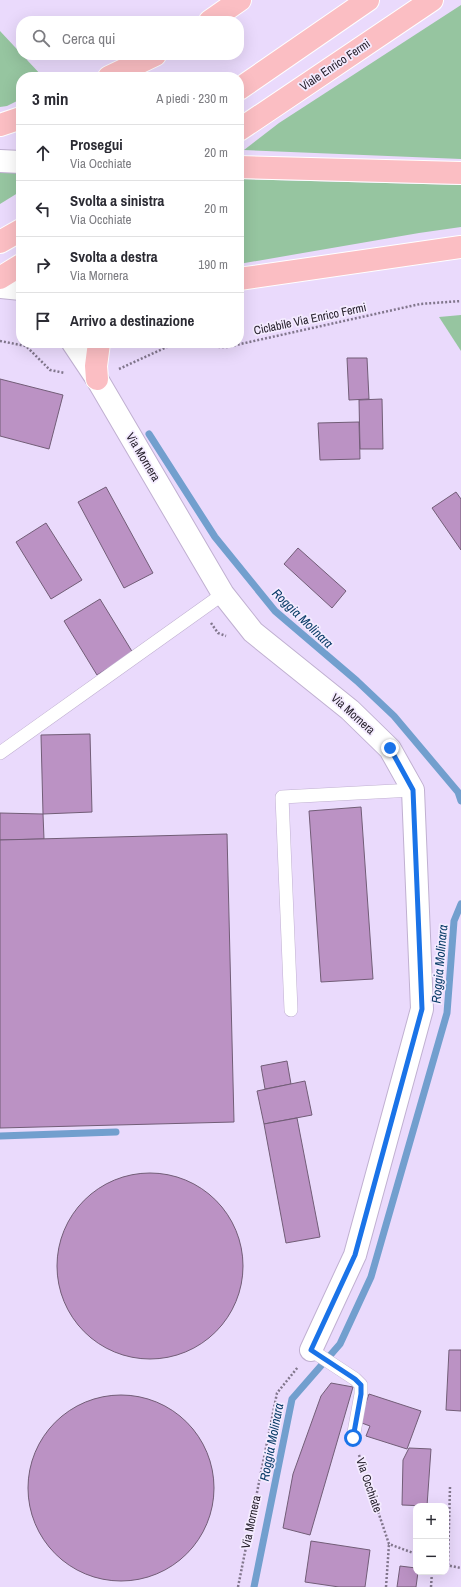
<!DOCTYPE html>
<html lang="it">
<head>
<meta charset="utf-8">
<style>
	body { margin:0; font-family:"Archivo Narrow",sans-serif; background:#f7f7f7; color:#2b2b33 }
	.controls { position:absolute; right:12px; bottom:12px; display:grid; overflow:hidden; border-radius:8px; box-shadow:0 4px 16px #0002 }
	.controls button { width:36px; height:36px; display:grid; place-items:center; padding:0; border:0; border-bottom:1px solid #e1e1e2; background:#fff; color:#2b2b33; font:20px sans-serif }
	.stop { position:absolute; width:12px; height:12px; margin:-9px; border:3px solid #1a73e8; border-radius:50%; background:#fff }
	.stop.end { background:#1a73e8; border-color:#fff; box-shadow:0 1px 4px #0008 }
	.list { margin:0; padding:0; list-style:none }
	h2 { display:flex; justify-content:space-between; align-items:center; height:52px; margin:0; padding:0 16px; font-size:17px }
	h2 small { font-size:13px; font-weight:400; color:#7c7c81 }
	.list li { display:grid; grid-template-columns:26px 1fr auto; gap:12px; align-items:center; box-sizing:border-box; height:56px; padding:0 16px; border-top:1px solid #e1e1e2 }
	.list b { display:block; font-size:15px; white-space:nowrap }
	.list p { margin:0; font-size:13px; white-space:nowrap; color:#7c7c81 }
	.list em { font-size:13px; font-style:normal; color:#7c7c81 }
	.icon { flex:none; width:22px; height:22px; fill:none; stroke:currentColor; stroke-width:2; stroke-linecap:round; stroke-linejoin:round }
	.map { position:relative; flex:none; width:461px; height:1587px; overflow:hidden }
	.search { position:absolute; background:#fff; box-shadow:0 4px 16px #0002; left:16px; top:16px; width:228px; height:44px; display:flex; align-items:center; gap:10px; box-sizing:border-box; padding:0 14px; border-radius:16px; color:#7c7c81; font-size:15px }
	.panel { position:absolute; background:#fff; box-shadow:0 4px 16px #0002; left:16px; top:72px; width:228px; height:276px; border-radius:16px }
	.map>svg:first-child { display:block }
	.green { fill:#96c5a0 }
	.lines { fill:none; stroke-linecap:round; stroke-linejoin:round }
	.stream { stroke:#729fce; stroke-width:7 }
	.building { fill:#bb92c4; stroke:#725d77 }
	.service-casing { stroke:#c0b0d1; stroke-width:14 }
	.minor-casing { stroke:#c0b0d1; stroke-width:24 }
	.tertiary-casing { stroke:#c0b0d1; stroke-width:24 }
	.primary-casing { stroke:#fff; stroke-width:24 }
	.path { stroke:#81768c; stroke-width:2.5; stroke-dasharray:2 2; stroke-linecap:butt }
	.service { stroke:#fff; stroke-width:13 }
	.minor { stroke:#fff; stroke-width:22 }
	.tertiary { stroke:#fff; stroke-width:22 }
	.primary { stroke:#fbbec3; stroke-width:22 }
	.route { stroke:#1a73e8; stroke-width:5 }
	.labels { text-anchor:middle; stroke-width:3.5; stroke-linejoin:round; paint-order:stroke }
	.street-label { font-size:12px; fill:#27212d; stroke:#f4ebff }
	.water-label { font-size:13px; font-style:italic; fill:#083b67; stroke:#f4ebff }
</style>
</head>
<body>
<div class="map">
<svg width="461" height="1587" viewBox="0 0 461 1587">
	<rect width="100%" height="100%" fill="#eadafc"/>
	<g class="green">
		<path d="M461,5V159L244,150L279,123Z"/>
		<path d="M0,31L42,76L46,77H21V99L7,106L0,107Z"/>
		<path d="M21,168V191L0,204V169Z"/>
		<path d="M239,179L461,185V227L419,233L239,264Z"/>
		<path d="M461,315V351L439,317Z"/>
	</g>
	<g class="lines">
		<g class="stream">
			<path d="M149,434L215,537L275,611L357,681L394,716L458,792L461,801"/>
			<path d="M0,1136L116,1132"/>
			<path d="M254,1587L292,1399L340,1344L371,1277L447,1013L454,921L461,904"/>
		</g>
	</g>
	<g class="building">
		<path d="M347,358H367L369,399L349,400Z"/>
		<path d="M0,379L63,395L49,449L0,436Z"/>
		<path d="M382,399L383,449H360L359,400Z"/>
		<path d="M359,422L360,459L320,460L318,423Z"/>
		<path d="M106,487L153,573L124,588L78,502Z"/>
		<path d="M456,492L461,499V550L432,508Z"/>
		<path d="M46,523L82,580L51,599L16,542Z"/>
		<path d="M298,548L346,591L332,608L284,564Z"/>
		<path d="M100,599L133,653L97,675L64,621Z"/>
		<path d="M90,734L92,812L43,814L41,735Z"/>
		<path d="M361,807L373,979L321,982L309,811Z"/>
		<path d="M0,813L43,814L44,839L0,840Z"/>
		<path d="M227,834L234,1122L0,1128V840Z"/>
		<path d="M287,1061L291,1084L265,1089L261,1066Z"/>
		<path d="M305,1081L312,1115L264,1124L257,1091Z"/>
		<path d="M297,1118L320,1237L286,1243L264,1124Z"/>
		<circle cx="150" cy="1266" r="93"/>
		<path d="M449,1350H461V1411L446,1410Z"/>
		<path d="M331,1383L353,1387L310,1535L283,1528L293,1474L321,1396Z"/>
		<path d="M369,1394L421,1411L407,1449L366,1436L370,1426L359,1422Z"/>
		<circle cx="121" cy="1488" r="93"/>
		<path d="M409,1448L431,1449L427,1506L402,1505L403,1460Z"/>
		<path d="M311,1541L370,1550L365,1587H339L305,1582Z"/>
		<path d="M400,1566L416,1568V1572H418L416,1587H397Z"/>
	</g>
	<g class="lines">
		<g class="service-casing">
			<g id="service">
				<path d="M0,753L223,594"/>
				<path d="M291,1010L282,797L413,790"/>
				<path d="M311,1350L355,1379L361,1385V1394L353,1438"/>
			</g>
		</g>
		<g class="minor-casing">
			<path id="minor" d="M97,379L223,594L253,632L350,710L390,749L413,790L422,1009L355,1255L311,1350"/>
		</g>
		<g class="tertiary-casing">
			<g id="tertiary">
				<path d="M0,161L21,162"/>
				<path d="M0,287L21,289"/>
				<path d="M73,343L97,379"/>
			</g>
		</g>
		<g class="primary-casing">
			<g id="primary">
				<path d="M210,21L240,0"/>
				<path d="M109,77L155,55"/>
				<path d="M239,89L368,0"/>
				<path d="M0,125L21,118"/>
				<path d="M239,130L432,0"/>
				<path d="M239,167L461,173"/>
				<path d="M0,242L21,230"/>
				<path d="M0,278L21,265"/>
				<path d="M239,279L461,247"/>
				<path d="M97,379L96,366L99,343"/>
			</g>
		</g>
		<g class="path">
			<path d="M0,341L26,346L50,370L65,373"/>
			<path d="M119,369L169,346L227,347L420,304L461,301"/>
			<path d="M211,623L218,633L226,636"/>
			<path d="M359,1455L389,1544L416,1554"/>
			<path d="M446,1565L461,1568"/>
			<path d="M448,1565L450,1487"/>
			<path d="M238,1587L277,1393L298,1367"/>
			<path d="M386,1587L389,1544"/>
			<path d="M431,1587L432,1572"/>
		</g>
		<use href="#service" class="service"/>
		<use href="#minor" class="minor"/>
		<use href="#tertiary" class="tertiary"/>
		<use href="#primary" class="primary"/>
	</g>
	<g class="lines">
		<path class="route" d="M353,1438L361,1394V1385L355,1379L311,1350L355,1255L422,1009L413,790L390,748"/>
	</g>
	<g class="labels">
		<g class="street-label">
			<text transform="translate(335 65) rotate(-34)" y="4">Viale Enrico Fermi</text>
			<text transform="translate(310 319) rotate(-12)" y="4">Ciclabile Via Enrico Fermi</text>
			<text transform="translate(143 457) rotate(59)" y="4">Via Mornera</text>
			<text transform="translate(353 714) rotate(42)" y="4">Via Mornera</text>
			<text transform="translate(369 1485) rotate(71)" y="4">Via Occhiate</text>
			<text transform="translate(251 1522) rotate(-78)" y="4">Via Mornera</text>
		</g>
		<g class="water-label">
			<text transform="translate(303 618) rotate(44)" y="5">Roggia Molinara</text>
			<text transform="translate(439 964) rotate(-85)" y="5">Roggia Molinara</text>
			<text transform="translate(271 1442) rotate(-79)" y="5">Roggia Molinara</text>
		</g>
	</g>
</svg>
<div class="controls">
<button>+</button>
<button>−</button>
</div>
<div class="stop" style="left:353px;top:1438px"></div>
<div class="stop end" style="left:390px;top:748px"></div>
<div class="search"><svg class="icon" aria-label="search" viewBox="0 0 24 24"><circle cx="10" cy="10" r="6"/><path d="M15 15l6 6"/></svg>Cerca qui</div>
<section class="panel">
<h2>3 min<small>A piedi · 230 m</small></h2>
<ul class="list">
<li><svg class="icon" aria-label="ahead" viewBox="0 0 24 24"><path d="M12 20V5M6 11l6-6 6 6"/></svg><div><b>Prosegui</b><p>Via Occhiate</p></div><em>20 m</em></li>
<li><svg class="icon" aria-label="left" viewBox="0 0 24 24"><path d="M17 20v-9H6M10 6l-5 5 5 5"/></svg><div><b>Svolta a sinistra</b><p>Via Occhiate</p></div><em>20 m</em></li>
<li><svg class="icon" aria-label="right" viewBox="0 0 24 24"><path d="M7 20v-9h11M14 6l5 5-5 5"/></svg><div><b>Svolta a destra</b><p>Via Mornera</p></div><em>190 m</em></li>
<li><svg class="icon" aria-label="arrive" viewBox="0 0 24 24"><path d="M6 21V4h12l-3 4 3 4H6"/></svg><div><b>Arrivo a destinazione</b></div></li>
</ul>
</section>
</div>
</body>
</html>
